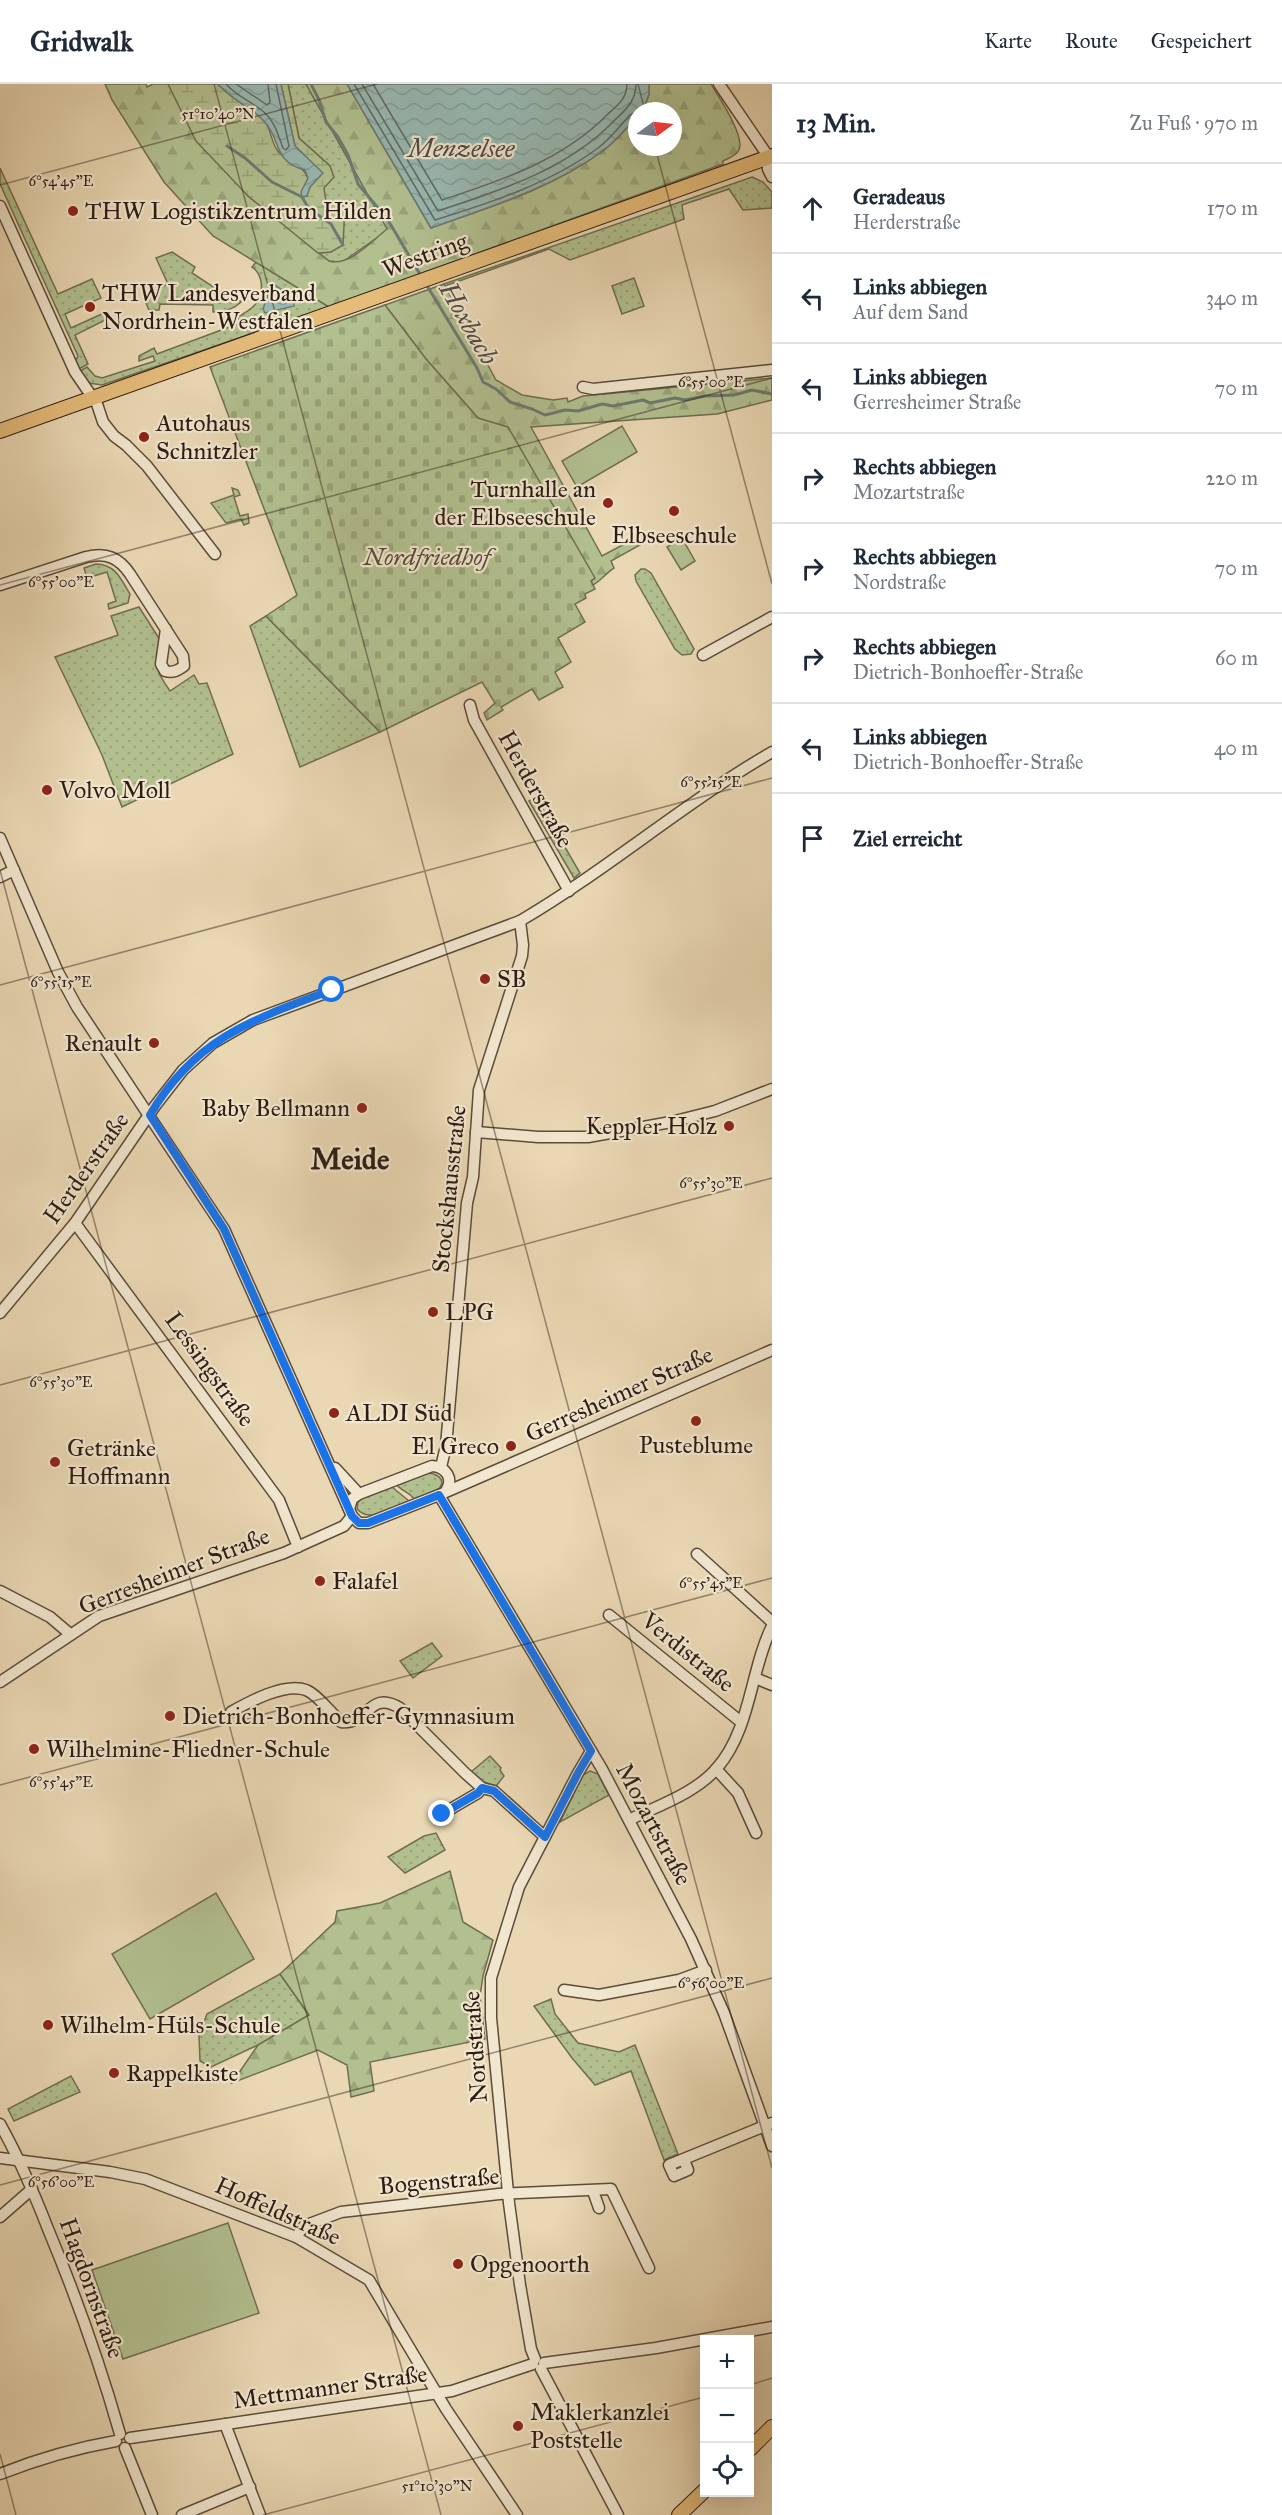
<!DOCTYPE html>
<html lang="de">
<head>
<meta charset="utf-8">
<style>
	body { margin:0; font-family:"IM FELL Great Primer",serif; background:#f6f6f7; color:#1f2937 }
	.controls { position:absolute; right:18px; bottom:18px; display:grid; overflow:hidden; border-radius:0px; box-shadow:0 6px 24px #0002 }
	.controls button { width:54px; height:54px; display:grid; place-items:center; padding:0; border:0; border-bottom:2px solid #e0e1e3; background:#fff; color:#1f2937; font:30px sans-serif }
	.compass { position:absolute; left:628px; top:18px; width:54px; height:54px; border-radius:50%; background:#fff; box-shadow:0 6px 24px #0002; rotate:75deg }
	.stop { position:absolute; width:18px; height:18px; margin:-14px; border:4px solid #1a73e8; border-radius:50%; background:#fff }
	.stop.end { background:#1a73e8; border-color:#fff; box-shadow:0 2px 6px #0008 }
	.list { margin:0; padding:0; list-style:none }
	h2 { display:flex; justify-content:space-between; align-items:center; height:78px; margin:0; padding:0 24px; font-size:26px }
	h2 small { font-size:20px; font-weight:400; color:#747a83 }
	.list li { display:grid; grid-template-columns:39px 1fr auto; gap:18px; align-items:center; box-sizing:border-box; height:90px; padding:0 24px; border-top:2px solid #e0e1e3 }
	.list b { display:block; font-size:22px; white-space:nowrap }
	.list p { margin:0; font-size:20px; white-space:nowrap; color:#747a83 }
	.list em { font-size:20px; font-style:normal; color:#747a83 }
	.icon { flex:none; width:33px; height:33px; fill:none; stroke:currentColor; stroke-width:2; stroke-linecap:round; stroke-linejoin:round }
	.map { position:relative; flex:none; width:772px; height:2431px; overflow:hidden }
	header { display:flex; align-items:center; gap:36px; box-sizing:border-box; height:84px; padding:0 30px; background:#fff; border-bottom:2px solid #e0e1e3 }
	header strong { font-size:28px }
	nav { display:flex; gap:33px; margin-inline-start:auto; font-size:21px }
	main { display:flex }
	aside { flex:1; background:#fff }
	.map>svg:first-child { display:block }
	.grass { fill:url(#grass-dots); stroke:#706e52; stroke-width:1.5 }
	.forest { fill:url(#forest-firs); stroke:#706e52; stroke-width:1.5 }
	.wetland { fill:url(#wetland-marsh); stroke:#706e52; stroke-width:1.5 }
	.cemetery { fill:url(#cemetery-stones); stroke:#706e52; stroke-width:1.5 }
	.garden { fill:#b2c090; stroke:#706e52; stroke-width:1.5 }
	.water { fill:url(#water-waves); stroke:#6d7a73; stroke-width:1.5 }
	.lines { fill:none; stroke-linecap:round; stroke-linejoin:round }
	.shore { stroke:#626a63; stroke-width:1.5 }
	.stream { stroke:#6d7a73; stroke-width:3 }
	.minor-casing { stroke:#5c4b3c; stroke-width:13 }
	.major-casing { stroke:#2d1c14; stroke-width:16 }
	.minor { stroke:#f1e6ce; stroke-width:10 }
	.major { stroke:#e5bc7a; stroke-width:14 }
	.route { stroke:#1a73e8; stroke-width:8 }
	.ticks { fill:none; stroke:#2d1c14; stroke-width:1.5; stroke-opacity:0.45 }
	.poi-dot { fill:#8f2418; stroke:#f1e6ce; stroke-width:2 }
	.labels { text-anchor:middle; stroke-width:4.5; stroke-linejoin:round; paint-order:stroke }
	.poi-label { font-size:24px; fill:#2d1c14; stroke:#f1e6ce; text-anchor:start }
	.street-label { font-size:24px; fill:#2d1c14; stroke:#f1e6ce }
	.park-label { font-size:24px; font-style:italic; fill:#554d39; stroke:#f1e6ce }
	.water-label { font-size:26px; font-style:italic; fill:#4d4b43; stroke:#f1e6ce }
	.district-label { font-size:30px; font-weight:bold; fill:#2d1c14; stroke:#f1e6ce }
	.ticks-label { font-size:15px; text-anchor:middle; fill:#2d1c14; stroke:#f1e6ce; stroke-width:4.5; stroke-linejoin:round; paint-order:stroke }
</style>
</head>
<body>
<header>
<strong>Gridwalk</strong>
<nav><a>Karte</a><a>Route</a><a>Gespeichert</a></nav>
</header>
<main>
<div class="map">
<svg width="772" height="2431" viewBox="0 0 772 2431">
	<defs>
		<pattern id="grass-dots" width="8" height="8" patternUnits="userSpaceOnUse" patternTransform="scale(1.5)"><rect width="8" height="8" fill="#b2c090"/><path d="M2 2h.1M6 6h.1" fill="none" stroke="#99a47b" stroke-width="1.8" stroke-linecap="round"/></pattern>
		<pattern id="forest-firs" width="22" height="20" patternUnits="userSpaceOnUse" patternTransform="scale(1.5)"><rect width="22" height="20" fill="#b2c090"/><path d="M5 1l3.5 6h-7zM16 11l3.5 6h-7z" fill="#99a47b"/></pattern>
		<pattern id="wetland-marsh" width="20" height="14" patternUnits="userSpaceOnUse" patternTransform="scale(1.5)"><rect width="20" height="14" fill="#b2c090"/><path d="M1 5h8M5 5V1M11 12h8M15 12V8" fill="none" stroke="#99a47b"/></pattern>
		<pattern id="cemetery-stones" width="16" height="16" patternUnits="userSpaceOnUse" patternTransform="scale(1.5)"><rect width="16" height="16" fill="#b2c090"/><path d="M2 7V4a2 2 0 0 1 4 0v3zM10 15v-3a2 2 0 0 1 4 0v3z" fill="#99a47b"/></pattern>
		<pattern id="water-waves" width="16" height="10" patternUnits="userSpaceOnUse" patternTransform="scale(1.5)"><rect width="16" height="10" fill="#98b9b2"/><path d="M0 5q4-4 8 0t8 0" fill="none" stroke="#839e98"/></pattern>
	</defs>
	<rect width="100%" height="100%" fill="#ead8b4"/>
	<filter id="stains"><feTurbulence type="fractalNoise" baseFrequency=".00333" numOctaves="4"/><feColorMatrix values="0 0 0 0 .2 0 0 0 0 .09 0 0 0 0 .02 0 0 0 .5 -.17"/></filter>
	<radialGradient id="worn" r=".72"><stop offset=".6" stop-color="#630" stop-opacity="0"/><stop offset="1" stop-color="#630" stop-opacity=".3"/></radialGradient>
	<g class="grass">
		<path d="M288,0H306L388,146L341,179L329,177L318,169L331,168L323,104L330,82L299,54Z"/>
		<path d="M0,84L58,210L92,195L101,214L65,230L71,244L104,229L109,234L75,251L88,280L79,285L75,278L78,272L0,100Z"/>
		<path d="M752,93L763,98L772,108V124L743,126L729,105L682,121L684,135L570,176L549,165L445,202L444,200Z"/>
		<path d="M172,168L195,183L192,189L230,214L233,209L241,218C234,225 223,228 213,228V221L160,220L159,226H149L143,212L168,200L156,174Z"/>
		<path d="M256,178L329,223L102,301L89,299L80,287L87,283L95,292L102,294L155,277L153,272L139,277V272L154,264L157,270L240,239L238,233C244,229 253,225 257,218C264,207 263,190 252,183Z"/>
		<path d="M634,194L644,222L622,230L612,202Z"/>
		<path d="M232,404L238,406L240,411L234,413L240,432L248,430L249,439L244,441L241,435L226,439L211,419L234,411Z"/>
		<path d="M96,480C115,480 121,495 130,510L128,519L109,525L108,520L116,517L107,488L87,494L84,484Z"/>
		<path d="M641,485H645L651,489L694,565L691,570L682,571L675,565L636,497L635,491Z"/>
		<path d="M139,523L160,556C154,580 155,586 170,607L194,591L199,600L207,599L233,670L122,723L102,671L55,573L118,551L111,532Z"/>
		<path d="M266,532L380,648L300,683L250,542Z"/>
		<path d="M536,713L580,789L574,794L529,717Z"/>
		<path d="M426,1389C434,1389 442,1392 442,1400L439,1405L414,1415C410,1408 401,1407 397,1401Z"/>
		<path d="M392,1403L409,1417C394,1423 370,1440 357,1425L358,1418L361,1415Z"/>
		<path d="M432,1559L442,1572L413,1594L400,1577Z"/>
		<path d="M490,1672L501,1684L500,1686L504,1692L496,1702L484,1698L471,1688Z"/>
		<path d="M590,1687L598,1690L609,1711L560,1738L583,1691Z"/>
		<path d="M436,1749L445,1766L405,1789L388,1773L424,1752Z"/>
		<path d="M280,1890L309,1931L258,1961L211,1983L200,1977L199,1951L207,1930Z"/>
		<path d="M551,1915L555,1930L578,1959L619,1968L635,1961L678,2070L664,2076L631,1987L595,2001L572,1974L534,1922Z"/>
		<path d="M71,1992L80,2008L14,2037L8,2025Z"/>
	</g>
	<g class="forest">
		<path d="M105,0H146L147,3L153,0H168L248,112L329,177C349,183 372,157 387,145L306,0H347L431,144C489,123 549,106 600,69C614,60 625,45 637,33V63H673V27H643L649,10V0H711C719,14 745,51 739,66C736,72 729,74 723,77V80L329,223L213,152L164,98L112,16Z"/>
		<path d="M444,200L496,296L522,311L553,316L567,314L568,318L583,312L772,294V316L717,330L531,343L602,472L643,450L647,457L611,477L614,484C606,489 602,496 593,501L591,497L594,495L508,344L478,334L426,275L385,221Z"/>
		<path d="M450,1787L463,1838L493,1856L483,1892L480,1912L485,1955L370,1978L374,2007L351,2013L347,1981L318,1966L232,1999L258,1961L309,1931L280,1890L335,1838L337,1827L380,1819Z"/>
	</g>
	<path class="wetland" d="M168,0H218C233,17 247,21 262,34C272,43 270,58 278,67C288,79 302,79 308,94L302,112H306L310,103L322,89L295,62L281,0H288L299,54L330,82L334,93L324,104L326,118L345,122L343,161L331,168L318,169L248,112L196,57Z"/>
	<path class="cemetery" d="M385,221L426,275L478,334L508,343L595,494L591,497L595,505L585,510L586,514L575,520L585,538L558,554L571,578L555,588L563,603L539,616L532,605L501,623L503,626L487,636L484,629L495,619L482,598L380,648L266,532L297,511L210,283Z"/>
	<g class="garden">
		<path d="M622,342L637,368L577,403L562,377Z"/>
		<path d="M682,454L695,477L681,486L667,463Z"/>
		<path d="M216,1809L254,1875L150,1935L112,1870Z"/>
		<path d="M228,2139L259,2229L123,2275L92,2186Z"/>
	</g>
	<g class="water">
		<path d="M218,0H281L295,62L323,89L310,103L307,112L302,113L301,108L308,94L305,86C271,77 282,54 262,35C248,21 233,17 218,0Z"/>
		<path d="M347,0H649V10L643,27H637V33C625,45 614,60 600,69C549,105 489,123 431,144Z"/>
		<path d="M275,201L294,214V222L265,229L263,225L271,202Z"/>
	</g>
	<g class="lines">
		<g class="shore">
			<path d="M226,0C237,13 253,18 265,29C275,38 278,51 283,64L286,66L289,62L276,0"/>
			<path d="M236,0L267,21L270,18L268,0"/>
			<path d="M354,0L435,136C490,119 551,99 598,64C610,55 620,42 630,31L637,28"/>
			<path d="M362,0L438,127C501,106 566,86 613,38C625,26 636,18 636,0"/>
			<path d="M373,0L442,116C503,96 563,76 608,30C618,21 627,14 627,0"/>
		</g>
		<g class="stream">
			<path d="M311,0L319,16L326,38L338,53L348,71L358,100L388,136L421,192"/>
			<path d="M227,62L245,74L272,98L302,113L309,125L331,140L343,161"/>
			<path d="M426,200L477,284L483,298L496,305L510,318L532,325L545,331L565,326L578,327L602,320L613,322L643,316L650,319L675,314L685,316L705,312L734,311L752,306L772,310"/>
		</g>
		<g class="minor-casing">
			<g id="minor">
				<path d="M719,0L772,78"/>
				<path d="M767,74L768,85L772,93"/>
				<path d="M0,122L75,288L97,320L103,338L114,352L126,361L147,382L215,470"/>
				<path d="M583,303L593,305L772,286"/>
				<path d="M0,501L86,473C107,468 119,474 130,490L183,572L184,582C177,587 173,589 165,587L161,580L166,545"/>
				<path d="M703,571L772,533"/>
				<path d="M470,621L474,636L569,807"/>
				<path d="M0,754L58,888L77,923L224,1145L352,1432L359,1439H368L439,1411L772,1266"/>
				<path d="M0,793L14,786"/>
				<path d="M476,1048L538,1053H588L671,1038L715,1027L772,1005"/>
				<path d="M75,1139L279,1416L298,1463"/>
				<path d="M0,1229L75,1139L155,1022L183,986L213,959L253,936L520,837C607,786 684,719 772,668"/>
				<path d="M441,1383L446,1362L467,1119L473,1093L479,1006L522,872L523,861L520,837"/>
				<path d="M335,1384L359,1410"/>
				<path d="M439,1411L602,1685L691,1855L724,1929L772,2062"/>
				<path d="M349,1425L352,1415L359,1410L432,1382C446,1383 454,1394 446,1407"/>
				<path d="M697,1470L772,1538"/>
				<path d="M0,1507L50,1533L70,1550"/>
				<path d="M609,1531L741,1638"/>
				<path d="M755,1594L772,1601"/>
				<path d="M0,1598L99,1532L284,1469L344,1442L352,1432"/>
				<path d="M231,1628C249,1618 285,1598 306,1606C318,1611 331,1629 341,1638C369,1641 369,1605 400,1624L465,1689L482,1704L494,1707L545,1753"/>
				<path d="M716,1685L738,1709L756,1749"/>
				<path d="M442,1730L478,1709L482,1704"/>
				<path d="M629,1736C657,1722 696,1709 717,1684C751,1645 750,1587 772,1542"/>
				<path d="M564,1906L599,1911L679,1896L706,1886"/>
				<path d="M0,2040C19,2074 34,2109 48,2145C76,2212 100,2280 120,2350"/>
				<path d="M0,2074L110,2088L145,2095L296,2153L369,2196L446,2325L517,2431"/>
				<path d="M684,2076L688,2086L674,2092L669,2081L772,2039"/>
				<path d="M593,2107L599,2124"/>
				<path d="M0,2133L32,2105"/>
				<path d="M296,2153L304,2142L341,2128L499,2110L611,2105L649,2184"/>
				<path d="M535,2275L531,2265L520,2201L509,2119L491,1934V1894L519,1803L578,1689L591,1667"/>
				<path d="M544,2279L656,2264L772,2243"/>
				<path d="M541,2285L618,2431"/>
				<path d="M225,2340L260,2431"/>
				<path d="M130,2354L452,2307L533,2280"/>
				<path d="M125,2364L152,2431"/>
				<path d="M0,2390C38,2375 76,2364 116,2357"/>
				<path d="M182,2431L250,2403"/>
			</g>
		</g>
		<g class="major-casing">
			<g id="major">
				<path d="M0,347L772,72"/>
				<path d="M750,2365L772,2343"/>
				<path d="M679,2431L704,2407"/>
			</g>
		</g>
		<use href="#minor" class="minor"/>
		<use href="#major" class="major"/>
	</g>
	<g class="lines">
		<path class="route" d="M332,906C254,935 195,954 150,1031L224,1145L352,1432L359,1439H368L439,1411L591,1667L578,1689L545,1753L494,1707L482,1704L478,1709L442,1730"/>
	</g>
	<path class="ticks" d="M214,0L772,2084M638,0L645,27M655,63L772,500M0,101L377,0M0,501L772,294M0,786L441,2431M0,901L772,694M0,1301L772,1094M0,1701L772,1494M0,2101L772,1894M750,2301L772,2294M0,2370L16,2431M263,2431L704,2313"/>
	<g class="poi-dot">
		<circle cx="73" cy="127" r="6"/>
		<circle cx="90" cy="223" r="6"/>
		<circle cx="144" cy="353" r="6"/>
		<circle cx="608" cy="419" r="6"/>
		<circle cx="674" cy="427" r="6"/>
		<circle cx="47" cy="706" r="6"/>
		<circle cx="485" cy="895" r="6"/>
		<circle cx="154" cy="959" r="6"/>
		<circle cx="362" cy="1024" r="6"/>
		<circle cx="729" cy="1042" r="6"/>
		<circle cx="433" cy="1228" r="6"/>
		<circle cx="334" cy="1329" r="6"/>
		<circle cx="696" cy="1337" r="6"/>
		<circle cx="511" cy="1362" r="6"/>
		<circle cx="55" cy="1378" r="6"/>
		<circle cx="320" cy="1497" r="6"/>
		<circle cx="170" cy="1632" r="6"/>
		<circle cx="34" cy="1665" r="6"/>
		<circle cx="48" cy="1941" r="6"/>
		<circle cx="114" cy="1989" r="6"/>
		<circle cx="458" cy="2180" r="6"/>
		<circle cx="518" cy="2342" r="6"/>
	</g>
	<g class="labels">
		<g class="poi-label">
			<text x="85" y="135">THW Logistikzentrum Hilden</text>
			<text x="102" y="217">THW Landesverband<tspan x="102" dy="28">Nordrhein-Westfalen</tspan></text>
			<text x="156" y="347">Autohaus<tspan x="156" dy="28">Schnitzler</tspan></text>
			<text x="596" y="413" text-anchor="end">Turnhalle an<tspan x="596" dy="28">der Elbseeschule</tspan></text>
			<text x="674" y="459" text-anchor="middle">Elbseeschule</text>
			<text x="59" y="714">Volvo Moll</text>
			<text x="497" y="903">SB</text>
			<text x="142" y="967" text-anchor="end">Renault</text>
			<text x="350" y="1032" text-anchor="end">Baby Bellmann</text>
			<text x="717" y="1050" text-anchor="end">Keppler Holz</text>
			<text x="445" y="1236">LPG</text>
			<text x="346" y="1337">ALDI Süd</text>
			<text x="696" y="1369" text-anchor="middle">Pusteblume</text>
			<text x="499" y="1370" text-anchor="end">El Greco</text>
			<text x="67" y="1372">Getränke<tspan x="67" dy="28">Hoffmann</tspan></text>
			<text x="332" y="1505">Falafel</text>
			<text x="182" y="1640">Dietrich-Bonhoeffer-Gymnasium</text>
			<text x="46" y="1673">Wilhelmine-Fliedner-Schule</text>
			<text x="60" y="1949">Wilhelm-Hüls-Schule</text>
			<text x="126" y="1997">Rappelkiste</text>
			<text x="470" y="2188">Opgenoorth</text>
			<text x="530" y="2336">Maklerkanzlei<tspan x="530" dy="28">Poststelle</tspan></text>
		</g>
		<g class="street-label">
			<text transform="translate(425 171) rotate(-20)" y="8">Westring</text>
			<text transform="translate(536 705) rotate(61)" y="8">Herderstraße</text>
			<text transform="translate(86 1084) rotate(-55)" y="8">Herderstraße</text>
			<text transform="translate(449 1105) rotate(-84)" y="8">Stockshausstraße</text>
			<text transform="translate(210 1285) rotate(54)" y="8">Lessingstraße</text>
			<text transform="translate(619 1310) rotate(-24)" y="8">Gerresheimer Straße</text>
			<text transform="translate(174 1487) rotate(-21)" y="8">Gerresheimer Straße</text>
			<text transform="translate(688 1568) rotate(39)" y="8">Verdistraße</text>
			<text transform="translate(654 1740) rotate(62)" y="8">Mozartstraße</text>
			<text transform="translate(475 1963) rotate(-94)" y="8">Nordstraße</text>
			<text transform="translate(439 2097) rotate(-5)" y="8">Bogenstraße</text>
			<text transform="translate(278 2127) rotate(24)" y="8">Hoffeldstraße</text>
			<text transform="translate(92 2204) rotate(70)" y="8">Hagdornstraße</text>
			<text transform="translate(330 2303) rotate(-8)" y="8">Mettmanner Straße</text>
		</g>
		<g class="park-label">
			<text x="427" y="481">Nordfriedhof</text>
		</g>
		<g class="water-label">
			<text x="461" y="73">Menzelsee</text>
			<text transform="translate(469 239) rotate(60)" y="9">Hoxbach</text>
		</g>
		<g class="district-label">
			<text x="350" y="1085">Meide</text>
		</g>
	</g>
	<g class="ticks-label">
		<text x="218" y="35">51°10'40"N</text>
		<text x="61" y="102">6°54'45"E</text>
		<text x="711" y="303">6°55'00"E</text>
		<text x="61" y="503">6°55'00"E</text>
		<text x="711" y="703">6°55'15"E</text>
		<text x="61" y="903">6°55'15"E</text>
		<text x="711" y="1104">6°55'30"E</text>
		<text x="61" y="1303">6°55'30"E</text>
		<text x="711" y="1504">6°55'45"E</text>
		<text x="61" y="1703">6°55'45"E</text>
		<text x="711" y="1904">6°56'00"E</text>
		<text x="61" y="2103">6°56'00"E</text>
		<text x="437" y="2407">51°10'30"N</text>
	</g>
	<rect width="100%" height="100%" filter="url(#stains)"/>
	<rect width="100%" height="100%" fill="url(#worn)"/>
</svg>
<div class="controls">
<button>+</button>
<button>−</button>
<button><svg class="icon" aria-label="locate" viewBox="0 0 24 24"><circle cx="12" cy="12" r="6"/><path d="M12 2v4M12 18v4M2 12h4M18 12h4"/></svg></button>
</div>
<svg class="compass" viewBox="-18 -18 36 36"><path d="M0-13l5 13h-10z" fill="#e53935"/><path d="M0 13l5-13h-10z" fill="#747a83"/></svg>
<div class="stop" style="left:332px;top:906px"></div>
<div class="stop end" style="left:442px;top:1730px"></div>
</div>
<aside>
<h2>13 Min.<small>Zu Fuß · 970 m</small></h2>
<ul class="list">
<li><svg class="icon" aria-label="ahead" viewBox="0 0 24 24"><path d="M12 20V5M6 11l6-6 6 6"/></svg><div><b>Geradeaus</b><p>Herderstraße</p></div><em>170 m</em></li>
<li><svg class="icon" aria-label="left" viewBox="0 0 24 24"><path d="M17 20v-9H6M10 6l-5 5 5 5"/></svg><div><b>Links abbiegen</b><p>Auf dem Sand</p></div><em>340 m</em></li>
<li><svg class="icon" aria-label="left" viewBox="0 0 24 24"><path d="M17 20v-9H6M10 6l-5 5 5 5"/></svg><div><b>Links abbiegen</b><p>Gerresheimer Straße</p></div><em>70 m</em></li>
<li><svg class="icon" aria-label="right" viewBox="0 0 24 24"><path d="M7 20v-9h11M14 6l5 5-5 5"/></svg><div><b>Rechts abbiegen</b><p>Mozartstraße</p></div><em>220 m</em></li>
<li><svg class="icon" aria-label="right" viewBox="0 0 24 24"><path d="M7 20v-9h11M14 6l5 5-5 5"/></svg><div><b>Rechts abbiegen</b><p>Nordstraße</p></div><em>70 m</em></li>
<li><svg class="icon" aria-label="right" viewBox="0 0 24 24"><path d="M7 20v-9h11M14 6l5 5-5 5"/></svg><div><b>Rechts abbiegen</b><p>Dietrich-Bonhoeffer-Straße</p></div><em>60 m</em></li>
<li><svg class="icon" aria-label="left" viewBox="0 0 24 24"><path d="M17 20v-9H6M10 6l-5 5 5 5"/></svg><div><b>Links abbiegen</b><p>Dietrich-Bonhoeffer-Straße</p></div><em>40 m</em></li>
<li><svg class="icon" aria-label="arrive" viewBox="0 0 24 24"><path d="M6 21V4h12l-3 4 3 4H6"/></svg><div><b>Ziel erreicht</b></div></li>
</ul>
</aside>
</main>
</body>
</html>
